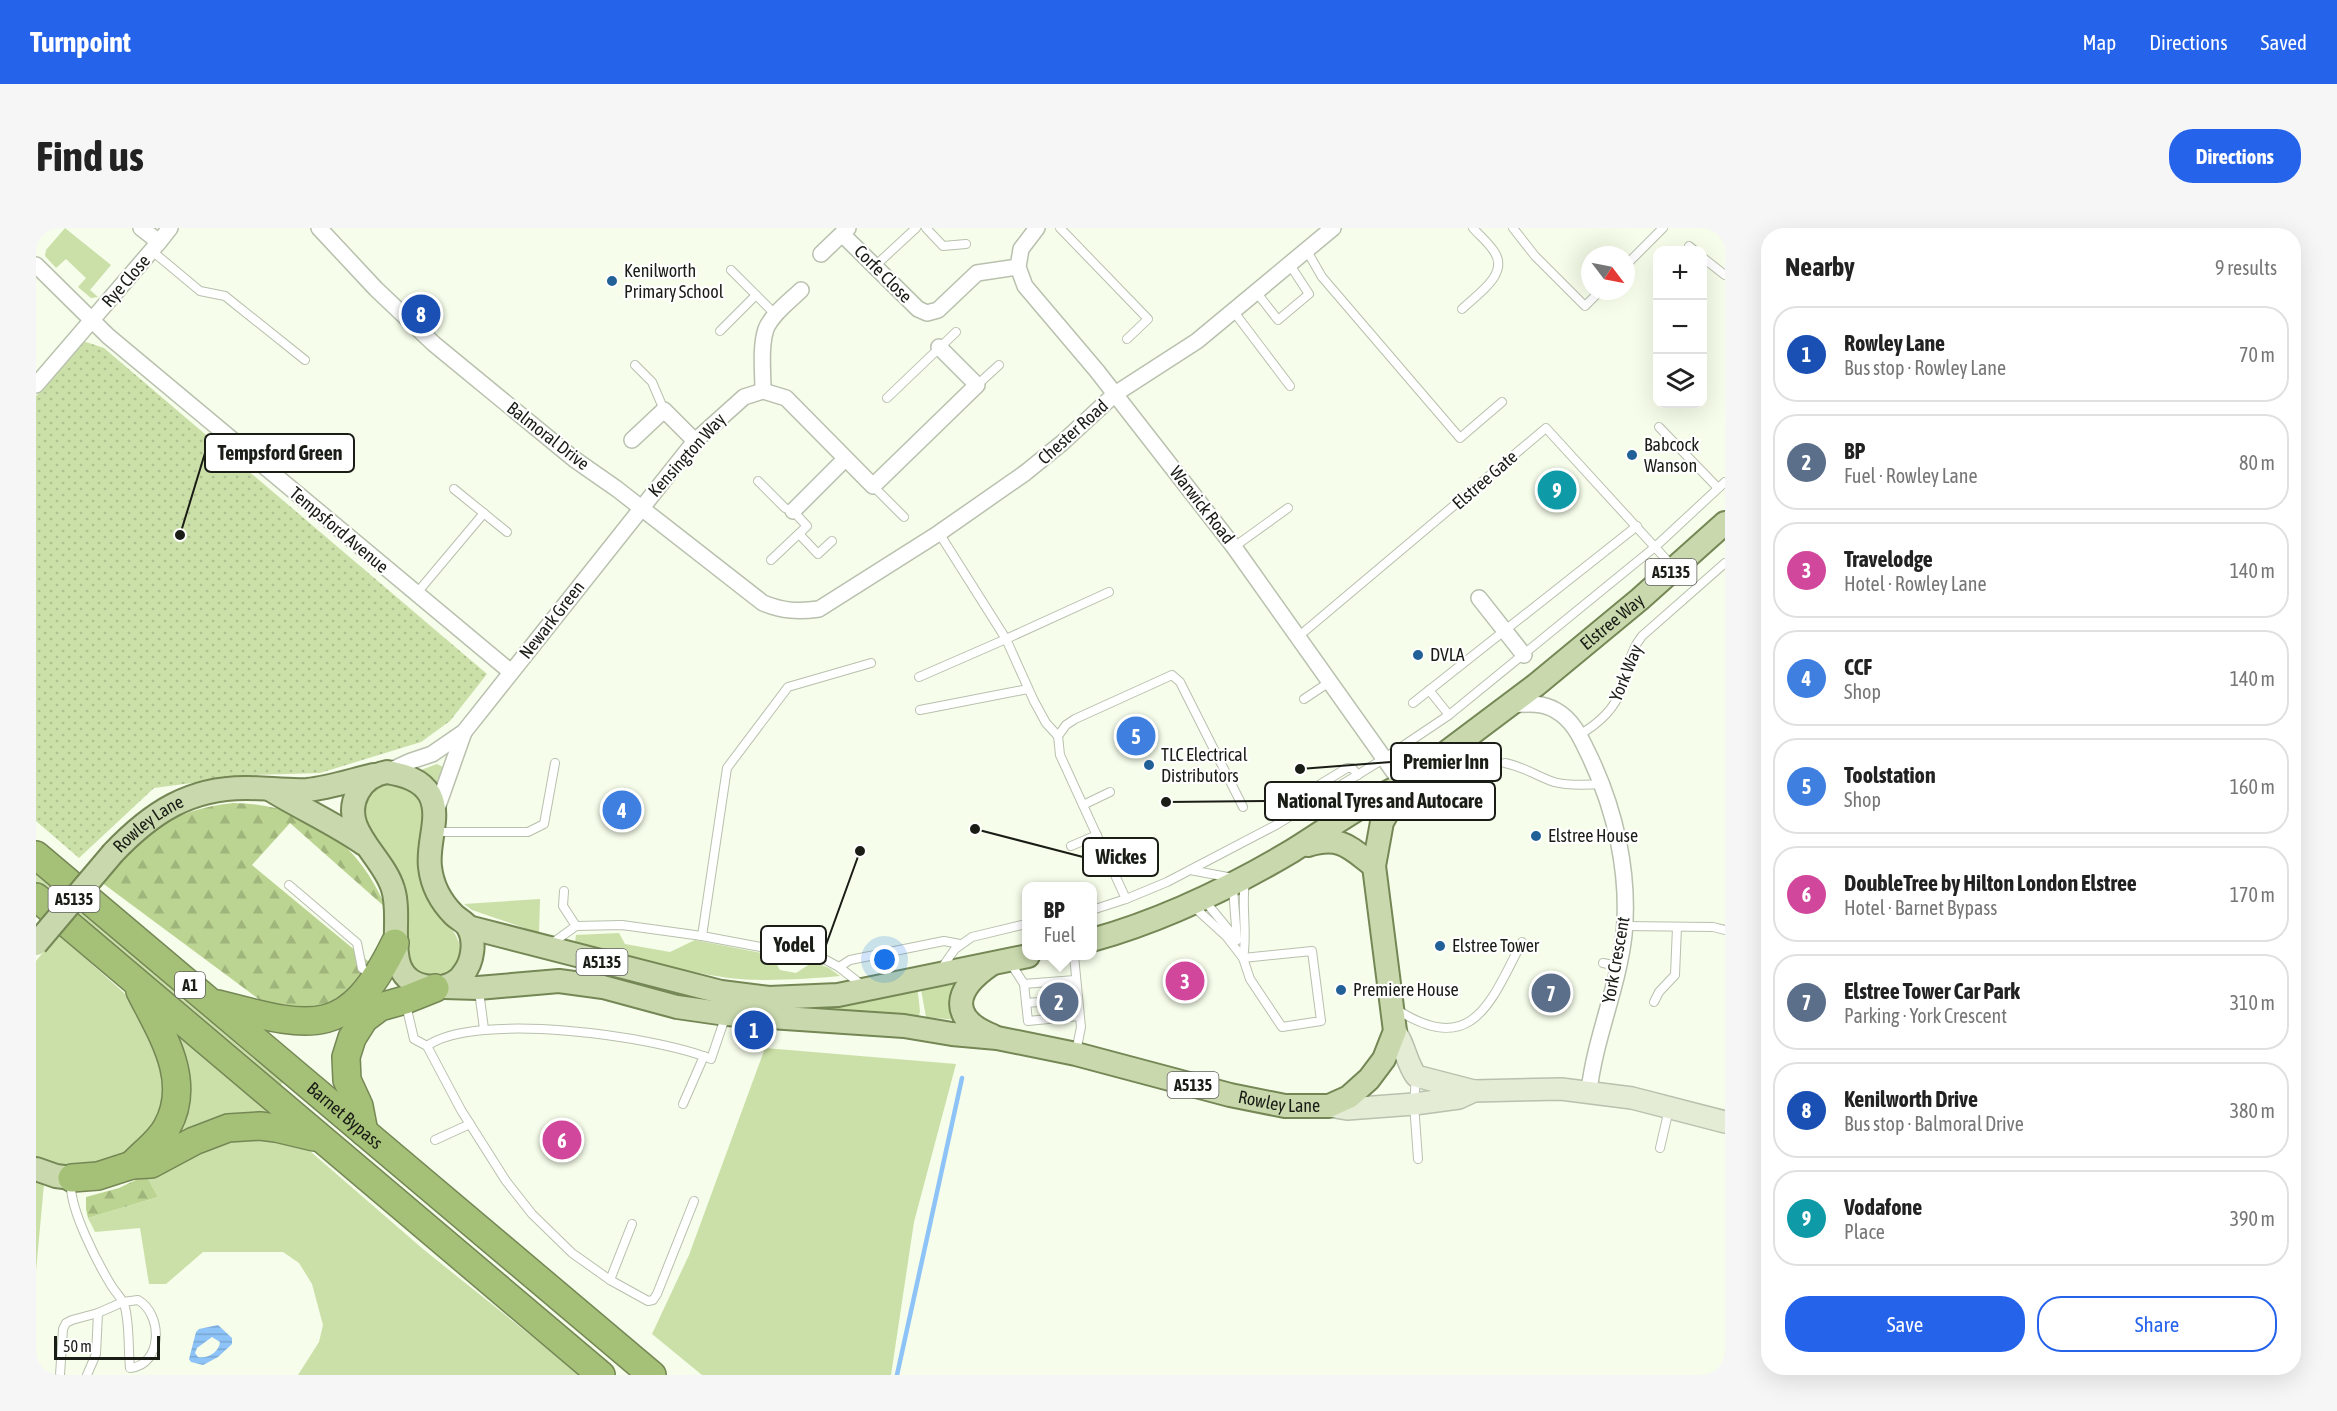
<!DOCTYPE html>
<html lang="en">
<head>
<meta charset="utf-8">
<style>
	body { margin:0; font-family:"Asap Condensed",sans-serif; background:#f6f6f6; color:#222 }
	.controls { position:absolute; right:18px; top:18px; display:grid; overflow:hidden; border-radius:12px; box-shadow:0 6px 24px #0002 }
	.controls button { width:54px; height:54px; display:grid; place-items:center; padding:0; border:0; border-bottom:2px solid #e0e0e0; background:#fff; color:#222; font:30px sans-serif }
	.compass { position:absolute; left:1545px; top:18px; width:54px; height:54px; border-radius:50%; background:#fff; box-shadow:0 6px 24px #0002; rotate:122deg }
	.scale { position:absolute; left:18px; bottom:15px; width:106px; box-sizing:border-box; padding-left:6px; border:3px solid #1a1c16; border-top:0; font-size:16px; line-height:21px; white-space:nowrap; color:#1a1c16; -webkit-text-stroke:4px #fff; paint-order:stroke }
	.you { position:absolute; left:849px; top:732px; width:21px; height:21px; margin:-15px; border:4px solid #fff; border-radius:50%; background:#1a73e8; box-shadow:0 0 0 9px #1a73e833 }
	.badge { display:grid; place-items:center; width:39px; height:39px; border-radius:50%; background:#2563eb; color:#fff; font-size:20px; font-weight:700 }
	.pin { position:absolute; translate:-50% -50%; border:3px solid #fff; box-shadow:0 2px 6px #0006 }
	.popup { position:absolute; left:986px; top:654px; width:75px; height:78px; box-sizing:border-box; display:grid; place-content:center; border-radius:12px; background:#fff; filter:drop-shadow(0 2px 4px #0005); font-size:20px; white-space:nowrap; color:#767676 }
	.popup b { font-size:22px; color:#222 }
	.popup::after { content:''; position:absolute; left:50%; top:100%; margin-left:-12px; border:12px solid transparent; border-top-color:#fff }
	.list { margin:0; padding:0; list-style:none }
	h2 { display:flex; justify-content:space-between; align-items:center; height:78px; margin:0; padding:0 24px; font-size:26px }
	h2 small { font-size:20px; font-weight:400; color:#767676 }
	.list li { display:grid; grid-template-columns:39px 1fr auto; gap:18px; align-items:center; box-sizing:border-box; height:96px; margin:0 12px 12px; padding:0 12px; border:2px solid #e0e0e0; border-radius:24px }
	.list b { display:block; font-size:22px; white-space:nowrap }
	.list p { margin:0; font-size:20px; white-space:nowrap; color:#767676 }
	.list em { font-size:20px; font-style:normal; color:#767676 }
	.actions { display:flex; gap:12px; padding:18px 24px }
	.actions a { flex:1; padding:14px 0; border:2px solid #2563eb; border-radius:24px; text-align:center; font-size:21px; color:#2563eb }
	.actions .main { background:#2563eb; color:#fff }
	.icon { flex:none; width:33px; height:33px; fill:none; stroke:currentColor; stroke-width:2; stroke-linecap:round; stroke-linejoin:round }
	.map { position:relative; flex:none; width:1689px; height:1147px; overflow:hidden; border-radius:24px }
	header { display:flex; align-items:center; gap:36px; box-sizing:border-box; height:84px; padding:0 30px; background:#2563eb; color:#fff }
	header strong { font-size:28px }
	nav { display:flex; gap:33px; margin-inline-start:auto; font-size:21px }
	.intro { display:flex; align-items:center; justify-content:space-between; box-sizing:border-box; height:144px; padding:0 36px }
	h1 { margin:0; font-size:42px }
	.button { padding:15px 27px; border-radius:24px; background:#2563eb; color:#fff; font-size:21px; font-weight:700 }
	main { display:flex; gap:36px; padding:0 36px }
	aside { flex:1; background:#fff; border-radius:24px; box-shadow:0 6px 24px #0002 }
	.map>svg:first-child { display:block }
	.green { fill:#cbe0a8 }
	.forest { fill:url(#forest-firs) }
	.park { fill:url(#park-dots) }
	.water { fill:url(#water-rules); fill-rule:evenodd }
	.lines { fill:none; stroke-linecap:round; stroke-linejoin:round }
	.stream { stroke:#8dc3f7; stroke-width:4.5 }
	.lane-casing { stroke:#b8c0ae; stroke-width:10 }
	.street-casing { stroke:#b8c0ae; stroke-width:18 }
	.secondary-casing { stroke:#b8c0ae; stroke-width:24 }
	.primary-casing { stroke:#748755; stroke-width:26 }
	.highway-casing { stroke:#748755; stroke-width:30 }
	.lane { stroke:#fff; stroke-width:8 }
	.street { stroke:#fff; stroke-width:15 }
	.secondary { stroke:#e4ecd6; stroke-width:21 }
	.primary { stroke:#c9d9ad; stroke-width:22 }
	.highway { stroke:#a5c077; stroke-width:27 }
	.primary-bridge-casing { stroke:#748755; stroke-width:26; stroke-linecap:butt }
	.primary-bridge { stroke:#c9d9ad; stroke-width:22 }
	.poi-dot { fill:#216197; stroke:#fff; stroke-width:2 }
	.labels { text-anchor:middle; stroke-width:4.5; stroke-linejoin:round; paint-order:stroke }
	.shield { fill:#fff; stroke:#5f605c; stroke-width:1.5 }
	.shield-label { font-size:16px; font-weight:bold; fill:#1a1c16 }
	.poi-label { font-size:18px; fill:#1a1c16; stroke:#fff; text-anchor:start }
	.street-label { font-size:18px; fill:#1a1c16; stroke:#fff }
	.leader { fill:none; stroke:#1a1c16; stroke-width:2 }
	.callout-dot { fill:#1a1c16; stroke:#fff; stroke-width:2 }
	.callout { fill:#fff; stroke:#1a1c16; stroke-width:2 }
	.callout-label { font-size:20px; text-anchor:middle; font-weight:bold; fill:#1a1c16 }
</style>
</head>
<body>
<header>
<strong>Turnpoint</strong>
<nav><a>Map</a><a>Directions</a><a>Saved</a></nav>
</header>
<div class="intro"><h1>Find us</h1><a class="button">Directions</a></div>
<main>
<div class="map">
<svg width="1689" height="1147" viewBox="0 0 1689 1147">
	<defs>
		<pattern id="forest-firs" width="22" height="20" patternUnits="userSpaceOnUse" patternTransform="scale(1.5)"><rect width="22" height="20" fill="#bbd491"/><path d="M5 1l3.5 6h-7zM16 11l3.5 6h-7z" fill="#a0b57c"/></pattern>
		<pattern id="park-dots" width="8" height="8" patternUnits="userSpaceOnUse" patternTransform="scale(1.5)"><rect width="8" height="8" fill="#cbe0a8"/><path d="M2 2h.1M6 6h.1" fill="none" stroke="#aec090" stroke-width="1.8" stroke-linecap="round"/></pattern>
		<pattern id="water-rules" width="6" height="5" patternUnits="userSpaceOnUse" patternTransform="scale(1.5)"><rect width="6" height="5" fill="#8dc3f7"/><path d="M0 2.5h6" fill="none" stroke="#79a7d3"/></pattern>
	</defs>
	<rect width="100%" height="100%" fill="#f6fdea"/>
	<g class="green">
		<path d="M29,0L75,37L54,62L62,69L55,70L42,59L50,50L30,31L20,40L9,28L10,22Z"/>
		<path d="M401,536L407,539L401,558L385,542Z"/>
		<path d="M352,555C368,556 378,563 386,576L410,694C451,739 395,768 374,737C366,725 374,684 369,664C365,651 360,638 353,627C343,613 328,604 325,586C322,570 339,558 352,555Z"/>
		<path d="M0,645L248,853L243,859L0,654Z"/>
		<path d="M504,671L503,705L436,682L428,676Z"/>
		<path d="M583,705L589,716L634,724L659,712L735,727L744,742L760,745L777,734L793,740L804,748C772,751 725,754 693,750C641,743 590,727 539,714L540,707Z"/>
		<path d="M22,706L96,772L122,813L130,886L92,928L36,942L0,933V733Z"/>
		<path d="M925,747L920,792L890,789L884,756Z"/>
		<path d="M881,757L884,783L882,793L701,781Z"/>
		<path d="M125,792L221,872L241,893L124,917L132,907Z"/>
		<path d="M729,820L920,836L878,994L855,1147H666L616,1106L653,1027Z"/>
		<path d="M204,903L267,917L387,1021L544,1147H262L283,1114L287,1097L276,1056L263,1035L247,1024H167L130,1056H113L104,1000L59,1004L52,990L122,969L110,947Z"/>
		<path d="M0,954L8,956L0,1043Z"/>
	</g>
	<g class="forest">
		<path d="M197,575C269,576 322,613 350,680L254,595L216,637L338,738L324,759L282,784L234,778L224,772L65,654C106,608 132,582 197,575Z"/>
		<path d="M110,947L122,969L52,990L50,981V969L83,960Z"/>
	</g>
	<path class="park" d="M47,113L68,120L451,446L414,493L385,514L284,545L216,547L118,560L43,630L0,593V168Z"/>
	<path class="water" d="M182,1097L196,1110V1116L182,1129L167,1137L155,1134L153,1131L160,1104L163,1101ZM176,1109L184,1114C183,1124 172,1131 162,1129L159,1125L161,1120Z"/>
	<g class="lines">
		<path class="stream" d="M861,1147L926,850"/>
		<g class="lane-casing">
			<g id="lane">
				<path d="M890,0L907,18L930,16"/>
				<path d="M1024,0L1112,91L1091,111"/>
				<path d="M1477,0L1499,28L1549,78L1564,63"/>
				<path d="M1653,18L1658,22"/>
				<path d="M116,23L164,63L189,68L269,132"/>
				<path d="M1271,23L1286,49L1424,210L1466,174"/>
				<path d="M1666,29L1689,47"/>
				<path d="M1590,37L1627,0"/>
				<path d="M839,38L880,0"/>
				<path d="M695,42L740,87"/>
				<path d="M1221,65L1242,92L1273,66L1254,37"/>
				<path d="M1426,81C1439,68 1473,47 1459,25C1454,16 1444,8 1437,0"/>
				<path d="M1198,84L1254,158"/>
				<path d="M684,103L720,67"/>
				<path d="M599,137L616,154L628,182"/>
				<path d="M941,157L963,137"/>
				<path d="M851,170L920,104"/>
				<path d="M1623,199L1682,260"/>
				<path d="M722,253L749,280L757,283L771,298L735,332"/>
				<path d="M837,258L868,289"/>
				<path d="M418,261L471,304"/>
				<path d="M763,306L782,326L796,313"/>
				<path d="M1198,319L1252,280"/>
				<path d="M1073,364L970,411L998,473L1010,495L1022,508L1024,527L1090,671"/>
				<path d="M380,366L448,285"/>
				<path d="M1263,408L1510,200L1638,340"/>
				<path d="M883,449L970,411L903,305"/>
				<path d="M1393,462L1413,487"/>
				<path d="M1268,471L1295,453"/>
				<path d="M1377,475L1601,298"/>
				<path d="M884,482L992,461"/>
				<path d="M1543,507C1562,496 1578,482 1585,462C1593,443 1592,425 1606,408L1689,335"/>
				<path d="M1022,508L1030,497L1039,491L1136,447L1144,454L1207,579"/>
				<path d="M1469,535C1489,539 1500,548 1518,554C1533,558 1551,557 1566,556"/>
				<path d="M1047,577L1074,564"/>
				<path d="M1263,583L1260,571L1311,540H1316L1322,547"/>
				<path d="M400,604H492L508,596L519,535"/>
				<path d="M1035,618L1061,607"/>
				<path d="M1154,642L1197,650"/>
				<path d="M253,657L321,715L326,740L335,748"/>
				<path d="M1197,660L1201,712"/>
				<path d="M528,663L527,678L540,698"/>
				<path d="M1169,673L1201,712"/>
				<path d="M1157,678L1190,708L1207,730L1214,751L1246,799L1285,793L1276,723L1207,730"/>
				<path d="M1056,682L1090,671L1131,654L1240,597L1349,530L1413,487L1619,319L1689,254"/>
				<path d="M1588,698L1677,699L1689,702"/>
				<path d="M666,708L691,540L752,459L835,435"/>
				<path d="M515,716L540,698L586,697L666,708L788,731L803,739L827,758"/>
				<path d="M1038,728L1045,799L1040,824"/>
				<path d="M1207,730C1212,705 1205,680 1209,654"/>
				<path d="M1567,735L1582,738"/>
				<path d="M975,736L988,756L992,793L1043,788"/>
				<path d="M803,739L814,732L908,713L924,716"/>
				<path d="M905,741L919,721L936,709L990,696"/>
				<path d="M988,756L1039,752"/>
				<path d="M443,763L448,801"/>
				<path d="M1618,774L1623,764L1639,747L1641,699"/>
				<path d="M990,775L1041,771"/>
				<path d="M370,777L378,811L391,818L425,882L470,953L496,986L536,1025L574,1052L612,1073L617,1072L621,1066L658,973"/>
				<path d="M1360,781C1437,831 1455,773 1486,714"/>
				<path d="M391,818C440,783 620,808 675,831L690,787"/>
				<path d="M1380,849L1378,876L1382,931"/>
				<path d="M647,876L668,828"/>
				<path d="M399,912L434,896"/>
				<path d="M1624,920L1633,881"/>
				<path d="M574,1052L596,996"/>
				<path d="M24,1147L27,1101L30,1095L36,1092L62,1085L87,1074L102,1072C127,1086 127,1137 94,1140C92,1122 94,1093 88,1076C85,1069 79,1064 75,1057C61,1034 33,980 35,955"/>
				<path d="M51,1147L60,1126L62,1085"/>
			</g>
		</g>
		<g class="street-casing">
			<g id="street">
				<path d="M283,0L340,61L398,116L538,231L581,261L727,375C747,383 762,384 783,381L903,305L989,245L1026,215L1079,166L1161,113L1297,0"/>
				<path d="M1001,0L985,21L982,39L989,58L1061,143L1198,319L1367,557"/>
				<path d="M806,6L882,81L891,85L902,82L941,45L982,39"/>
				<path d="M123,14L134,0"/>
				<path d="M785,26L812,0"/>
				<path d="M0,37L72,108L475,444"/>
				<path d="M0,157L123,14L105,0"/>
				<path d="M727,163C727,144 724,119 730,101C736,86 754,73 765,62"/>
				<path d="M596,212L628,182L659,213"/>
				<path d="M757,283L809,231"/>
				<path d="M1443,370L1488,427"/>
				<path d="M1474,477C1490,476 1505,474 1519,482C1536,491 1544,508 1552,525C1579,580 1594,645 1588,707C1582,760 1559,810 1553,863"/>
				<path d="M351,544L375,533L396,526L428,504L659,213L708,169L727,163L750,170L837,258L941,157L903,119"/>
				<path d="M399,586L428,504"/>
			</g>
		</g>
		<g class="secondary-casing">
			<g id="secondary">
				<path d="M1359,803C1369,817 1370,834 1380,848L1438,863"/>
				<path d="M1293,878L1311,881L1378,876L1423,870L1438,863L1525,861L1596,870L1689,894"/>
			</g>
		</g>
		<g class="primary-casing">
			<g id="primary">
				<path d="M351,544C367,547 385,551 394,567C405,589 391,614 394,639C396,657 405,674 418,687C422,691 429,694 432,699C440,713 437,734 427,746C421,756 406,761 395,759C342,754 368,695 357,661C347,627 302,601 322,564C328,553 339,546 351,544Z"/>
				<path d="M235,562C266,581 298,595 328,616"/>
				<path d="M1272,617C1305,607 1314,620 1338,638"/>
				<path id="s1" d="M77,625C115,585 154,559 212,560C231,560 251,563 271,562C293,560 316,552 338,547"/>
				<path d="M432,699L685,764L733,770L802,767L992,728"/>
				<path id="s2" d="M1056,712C1128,692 1192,661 1256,623C1293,600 1328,574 1367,557L1500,457L1604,371L1689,295"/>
				<path d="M954,737C918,762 912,790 957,808"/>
				<path id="s3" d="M408,759L442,760L523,753L567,759L641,779L690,786L868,798L916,806L961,810L1040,826L1194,867L1249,878H1293L1313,869L1333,851L1348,831L1359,803L1338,638L1346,594L1367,557"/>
				<path d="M0,941L20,948L36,950"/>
			</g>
		</g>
		<g class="highway-casing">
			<g id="highway">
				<path id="s4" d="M0,627L616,1147"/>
				<path d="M0,669L565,1147"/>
				<path d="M182,776C275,800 311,813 359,715"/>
				<path d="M328,904L323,878L311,852L310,829L316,810L328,791L344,779L369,772L399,760"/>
				<path d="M96,937C108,924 123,914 131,899C157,852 125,805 104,763"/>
				<path d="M36,950L62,948L96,937L115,936L158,913L192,900L224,898L240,900L278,909"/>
			</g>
		</g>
		<use href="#lane" class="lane"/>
		<use href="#street" class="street"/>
		<use href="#secondary" class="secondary"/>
		<use href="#primary" class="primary"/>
		<use href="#highway" class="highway"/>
		<g class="primary-bridge-casing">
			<path id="primary-bridge" d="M0,716L77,625"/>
		</g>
		<use href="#primary-bridge" class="primary-bridge"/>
	</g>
	<g class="poi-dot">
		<circle cx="576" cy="53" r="6"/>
		<circle cx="1596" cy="227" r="6"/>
		<circle cx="1382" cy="427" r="6"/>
		<circle cx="1113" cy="537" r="6"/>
		<circle cx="1500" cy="608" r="6"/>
		<circle cx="1404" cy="718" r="6"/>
		<circle cx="1305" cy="762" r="6"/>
	</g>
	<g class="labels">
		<g class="shield">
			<rect x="1609.5" y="331" width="51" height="26" rx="4.5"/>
			<rect x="12.5" y="658" width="51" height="26" rx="4.5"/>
			<rect x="540.5" y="721" width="51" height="26" rx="4.5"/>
			<rect x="139" y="744" width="30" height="26" rx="4.5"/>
			<rect x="1131.5" y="844" width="51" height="26" rx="4.5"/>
		</g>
		<g class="shield-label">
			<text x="1635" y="350">A5135</text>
			<text x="38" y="677">A5135</text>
			<text x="566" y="740">A5135</text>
			<text x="154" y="763">A1</text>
			<text x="1157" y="863">A5135</text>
		</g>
		<g class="poi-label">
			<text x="588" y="49">Kenilworth<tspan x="588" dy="21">Primary School</tspan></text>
			<text x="1608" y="223">Babcock<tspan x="1608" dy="21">Wanson</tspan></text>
			<text x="1394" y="433">DVLA</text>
			<text x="1125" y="533">TLC Electrical<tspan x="1125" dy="21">Distributors</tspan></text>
			<text x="1512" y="614">Elstree House</text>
			<text x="1416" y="724">Elstree Tower</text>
			<text x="1317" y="768">Premiere House</text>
		</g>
		<g class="street-label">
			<text transform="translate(847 46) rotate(45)" y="6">Corfe Close</text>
			<text transform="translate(90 53) rotate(-49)" y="6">Rye Close</text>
			<text transform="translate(1037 204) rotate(-42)" y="6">Chester Road</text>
			<text transform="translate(512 208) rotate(38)" y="6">Balmoral Drive</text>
			<text transform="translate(651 227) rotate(-48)" y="6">Kensington Way</text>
			<text transform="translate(1449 252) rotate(-41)" y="6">Elstree Gate</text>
			<text transform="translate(1166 277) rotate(52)" y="6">Warwick Road</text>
			<text transform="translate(303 302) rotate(40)" y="6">Tempsford Avenue</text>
			<text transform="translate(516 392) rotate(-52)" y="6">Newark Green</text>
			<text dy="6" stroke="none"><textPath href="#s2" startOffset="614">Elstree Way</textPath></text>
			<text transform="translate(1590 445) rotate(-68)" y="6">York Way</text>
			<text dy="6" stroke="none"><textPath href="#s1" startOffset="46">Rowley Lane</textPath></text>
			<text transform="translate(1580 732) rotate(-80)" y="6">York Crescent</text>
			<text dy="6" stroke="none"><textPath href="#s3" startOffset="848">Rowley Lane</textPath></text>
			<text dy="6" stroke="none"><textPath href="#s4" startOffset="404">Barnet Bypass</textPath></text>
		</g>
	</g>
	<path class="leader" d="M144 307L169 225M1264 541L1355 534M1130 574L1229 573M939 601L1047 629M824 623L790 717"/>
	<g class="callout-dot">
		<circle cx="144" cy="307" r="6"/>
		<circle cx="1264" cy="541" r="6"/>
		<circle cx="1130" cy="574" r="6"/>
		<circle cx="939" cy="601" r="6"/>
		<circle cx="824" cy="623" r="6"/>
	</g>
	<g class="callout">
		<rect x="169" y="206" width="149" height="38" rx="6"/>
		<rect x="1355" y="515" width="110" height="38" rx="6"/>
		<rect x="1229" y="554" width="230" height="38" rx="6"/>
		<rect x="1047" y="610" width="75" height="38" rx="6"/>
		<rect x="725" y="698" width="65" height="38" rx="6"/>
	</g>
	<g class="callout-label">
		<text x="244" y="232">Tempsford Green</text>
		<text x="1410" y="541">Premier Inn</text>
		<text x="1344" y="580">National Tyres and Autocare</text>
		<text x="1085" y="636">Wickes</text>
		<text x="758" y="724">Yodel</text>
	</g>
</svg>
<div class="controls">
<button>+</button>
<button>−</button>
<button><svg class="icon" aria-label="layers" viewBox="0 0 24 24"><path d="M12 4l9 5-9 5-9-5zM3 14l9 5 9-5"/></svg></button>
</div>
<svg class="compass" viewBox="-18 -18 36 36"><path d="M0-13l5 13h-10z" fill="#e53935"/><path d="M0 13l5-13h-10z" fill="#767676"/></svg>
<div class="scale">50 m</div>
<div class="you"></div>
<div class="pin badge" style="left:718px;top:802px;background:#1a4fb4">1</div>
<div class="pin badge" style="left:1023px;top:774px;background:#5c6f8a">2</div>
<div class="popup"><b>BP</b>Fuel</div>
<div class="pin badge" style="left:1149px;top:753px;background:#d1479c">3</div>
<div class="pin badge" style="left:586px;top:582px;background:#3f7fe0">4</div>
<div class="pin badge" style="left:1100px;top:508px;background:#3f7fe0">5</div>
<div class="pin badge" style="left:526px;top:912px;background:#d1479c">6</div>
<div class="pin badge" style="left:1515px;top:765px;background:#5c6f8a">7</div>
<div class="pin badge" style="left:385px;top:86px;background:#1a4fb4">8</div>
<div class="pin badge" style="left:1521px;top:262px;background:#0f9aa8">9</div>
</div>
<aside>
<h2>Nearby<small>9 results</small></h2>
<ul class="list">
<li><span class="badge" style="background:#1a4fb4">1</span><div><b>Rowley Lane</b><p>Bus stop · Rowley Lane</p></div><em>70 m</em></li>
<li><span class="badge" style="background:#5c6f8a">2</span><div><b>BP</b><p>Fuel · Rowley Lane</p></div><em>80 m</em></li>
<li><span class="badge" style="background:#d1479c">3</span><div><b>Travelodge</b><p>Hotel · Rowley Lane</p></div><em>140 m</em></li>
<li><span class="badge" style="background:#3f7fe0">4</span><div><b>CCF</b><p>Shop</p></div><em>140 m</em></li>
<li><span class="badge" style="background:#3f7fe0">5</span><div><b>Toolstation</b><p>Shop</p></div><em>160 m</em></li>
<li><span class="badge" style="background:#d1479c">6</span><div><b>DoubleTree by Hilton London Elstree</b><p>Hotel · Barnet Bypass</p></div><em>170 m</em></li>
<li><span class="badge" style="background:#5c6f8a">7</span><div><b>Elstree Tower Car Park</b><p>Parking · York Crescent</p></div><em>310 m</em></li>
<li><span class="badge" style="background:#1a4fb4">8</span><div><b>Kenilworth Drive</b><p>Bus stop · Balmoral Drive</p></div><em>380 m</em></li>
<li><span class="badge" style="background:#0f9aa8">9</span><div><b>Vodafone</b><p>Place</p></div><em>390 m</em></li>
</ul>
<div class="actions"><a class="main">Save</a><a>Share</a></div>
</aside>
</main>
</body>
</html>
